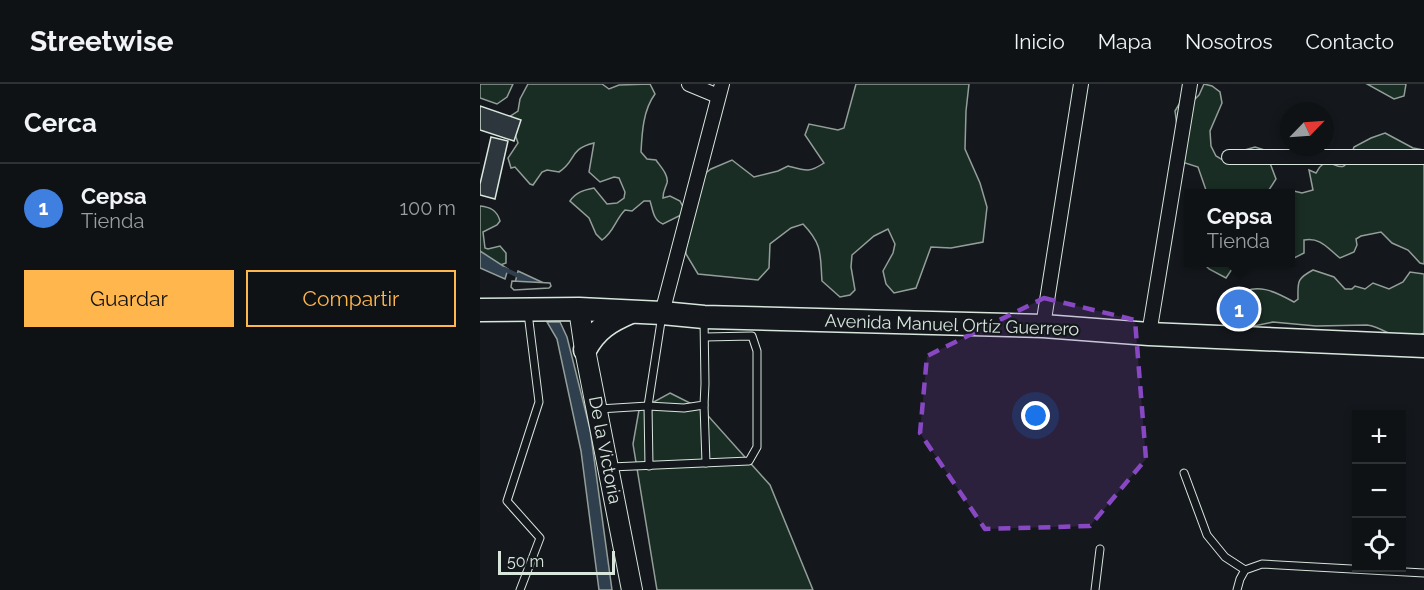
<!DOCTYPE html>
<html lang="es">
<head>
<meta charset="utf-8">
<style>
	body { margin:0; font-family:Raleway,sans-serif; background:#181b1e; color:#f1f3f6 }
	.controls { position:absolute; right:18px; bottom:18px; display:grid; overflow:hidden; border-radius:0px; box-shadow:0 3px 9px #0003 }
	.controls button { width:54px; height:54px; display:grid; place-items:center; padding:0; border:0; border-bottom:2px solid #2f3234; background:#0f1215; color:#f1f3f6; font:30px sans-serif }
	.compass { position:absolute; left:800px; top:18px; width:54px; height:54px; border-radius:50%; background:#0f1215; box-shadow:0 3px 9px #0003; rotate:65deg }
	.scale { position:absolute; left:18px; bottom:15px; width:117px; box-sizing:border-box; padding-left:6px; border:3px solid #d8e6dc; border-top:0; font-size:16px; line-height:21px; white-space:nowrap; color:#d8e6dc; -webkit-text-stroke:4px #14181c; paint-order:stroke }
	.you { position:absolute; left:556px; top:332px; width:21px; height:21px; margin:-15px; border:4px solid #fff; border-radius:50%; background:#1a73e8; box-shadow:0 0 0 9px #1a73e833 }
	.badge { display:grid; place-items:center; width:39px; height:39px; border-radius:50%; background:#ffb74d; color:#fff; font-size:20px; font-weight:700 }
	.pin { position:absolute; translate:-50% -50%; border:3px solid #fff; box-shadow:0 2px 6px #0006 }
	.popup { position:absolute; left:704px; top:105px; width:111px; height:78px; box-sizing:border-box; display:grid; place-content:center; border-radius:0px; background:#0f1215; filter:drop-shadow(0 2px 4px #0005); font-size:20px; white-space:nowrap; color:#9b9ea0 }
	.popup b { font-size:22px; color:#f1f3f6 }
	.popup::after { content:''; position:absolute; left:50%; top:100%; margin-left:-12px; border:12px solid transparent; border-top-color:#0f1215 }
	.list { margin:0; padding:0; list-style:none }
	h2 { display:flex; justify-content:space-between; align-items:center; height:78px; margin:0; padding:0 24px; font-size:26px }
	h2 small { font-size:20px; font-weight:400; color:#9b9ea0 }
	.list li { display:grid; grid-template-columns:39px 1fr auto; gap:18px; align-items:center; box-sizing:border-box; height:90px; padding:0 24px; border-top:2px solid #2f3234 }
	.list b { display:block; font-size:22px; white-space:nowrap }
	.list p { margin:0; font-size:20px; white-space:nowrap; color:#9b9ea0 }
	.list em { font-size:20px; font-style:normal; color:#9b9ea0 }
	.actions { display:flex; gap:12px; padding:18px 24px }
	.actions a { flex:1; padding:14px 0; border:2px solid #ffb74d; border-radius:0px; text-align:center; font-size:21px; color:#ffb74d }
	.actions .main { background:#ffb74d; color:#111 }
	.icon { flex:none; width:33px; height:33px; fill:none; stroke:currentColor; stroke-width:2; stroke-linecap:round; stroke-linejoin:round }
	.map { position:relative; flex:none; width:944px; height:506px; overflow:hidden }
	header { display:flex; align-items:center; gap:36px; box-sizing:border-box; height:84px; padding:0 30px; background:#0f1215; border-bottom:2px solid #2f3234 }
	header strong { font-size:28px }
	nav { display:flex; gap:33px; margin-inline-start:auto; font-size:21px }
	main { display:flex }
	aside { flex:1; background:#0f1215 }
	.map>svg:first-child { display:block }
	.green { fill:#1a2d24; stroke:#939e99; stroke-width:1.5 }
	.water { fill:#2f3f4d; stroke:#939e99; stroke-width:1.5 }
	.pier { fill:#14181c; stroke:#939e99; stroke-width:1.5 }
	.lines { fill:none; stroke-linecap:round; stroke-linejoin:round }
	.stream { stroke:#2f3f4d; stroke-width:4.5 }
	.building { fill:#2c363c; stroke:#d8e6dc; stroke-width:1.5 }
	.lane-casing { stroke:#d8e6dc; stroke-width:9 }
	.street-casing { stroke:#d8e6dc; stroke-width:16 }
	.secondary-casing { stroke:#d8e6dc; stroke-width:22 }
	.primary-casing { stroke:#d8e6dc; stroke-width:25 }
	.lane { stroke:#14181c; stroke-width:7 }
	.street { stroke:#14181c; stroke-width:14 }
	.secondary { stroke:#14181c; stroke-width:20 }
	.primary { stroke:#14181c; stroke-width:22 }
	.marked { fill:#8948c3; fill-opacity:0.2; stroke:#8948c3; stroke-width:4.5; stroke-dasharray:12 8; stroke-linejoin:round }
	.labels { text-anchor:middle; stroke-width:4.5; stroke-linejoin:round; paint-order:stroke }
	.street-label { font-size:18px; fill:#d8e6dc; stroke:#14181c }
</style>
</head>
<body>
<header>
<strong>Streetwise</strong>
<nav><a>Inicio</a><a>Mapa</a><a>Nosotros</a><a>Contacto</a></nav>
</header>
<main>
<aside>
<h2>Cerca<small></small></h2>
<ul class="list">
<li><span class="badge" style="background:#3f7fe0">1</span><div><b>Cepsa</b><p>Tienda</p></div><em>100 m</em></li>
</ul>
<div class="actions"><a class="main">Guardar</a><a>Compartir</a></div>
</aside>
<div class="map">
<svg width="944" height="506" viewBox="0 0 944 506">
	<rect width="100%" height="100%" fill="#14181c"/>
	<g class="green">
		<path d="M0,0H33L27,13L17,20L0,14Z"/>
		<path d="M48,0H122L129,5L139,1L170,0L175,10C163,26 162,49 161,68L167,75L176,76C180,82 189,91 187,99C185,105 183,107 183,114L190,112L200,117L204,125L201,131L183,140C173,136 173,126 170,117H164L152,127L145,126C135,136 134,148 122,156L116,150L109,134L90,117C96,108 104,106 114,104L127,120L137,119L144,114L145,108L139,94L134,93L120,98L109,88L114,59C88,65 97,77 79,88L67,86L62,88L53,101L50,100L35,83L31,84L28,74L38,59L29,33L38,27L40,15Z"/>
		<path d="M376,0H489L486,27L485,65L500,99L507,123L503,158L471,164L451,163L436,204L414,209L406,200L403,187L413,169L415,160L408,145L394,152L372,171L371,183L375,206L370,211L360,213L342,197C340,170 343,161 323,140L311,144L290,160L289,184L278,196L218,190L206,170L205,158L214,98L231,85L252,76L274,93L298,87L308,82C326,87 329,89 344,79L325,51L329,40L358,46L364,44Z"/>
		<path d="M724,0L732,2L740,8L742,19L730,47L731,62L736,72L746,78L759,75L765,66L775,63L785,66L796,95L787,109H727L718,83L702,78L695,27L701,17L712,18L719,11Z"/>
		<path d="M887,0H926L924,12L914,15Z"/>
		<path d="M905,49L933,64L944,66V180L940,179L928,166L912,159L901,148L881,152L876,155L877,161L874,168L860,174C848,165 841,153 824,156V169L810,176L809,110L814,107L822,109L833,106L829,86L836,89C838,86 839,83 842,81C856,72 862,100 874,63L891,54Z"/>
		<path d="M0,122C10,123 17,126 20,137L17,141L3,148L5,164L8,165L20,162L26,169V179L12,184L0,175Z"/>
		<path d="M723,179L756,178V179L746,194L729,185Z"/>
		<path d="M833,186L854,193L865,205H872L875,202L885,205L893,199L909,205L923,198L930,188L944,190V249C918,264 909,244 887,241L836,242L793,238L774,242L766,238L757,212C775,197 796,208 814,218L818,215C818,198 816,195 833,186Z"/>
		<path d="M190,309L222,325L290,401L333,506H177L153,360L159,326Z"/>
	</g>
	<g class="water">
		<path d="M0,167L28,185L25,195L0,184Z"/>
		<path d="M38,187L68,201L34,203Z"/>
		<path d="M67,238H80L87,253L110,345L132,506H119L101,367L77,255Z"/>
	</g>
	<path class="pier" d="M32,197L70,199L71,202L69,204L34,206L31,203Z"/>
	<g class="lines">
		<path class="stream" d="M24,185L41,193"/>
	</g>
	<g class="building">
		<path d="M0,22L41,36L34,57L0,46Z"/>
		<path d="M11,53L28,57L15,115L0,111V100Z"/>
		<path d="M750,210L772,214L768,240L746,236Z"/>
	</g>
	<g class="lines">
		<g class="lane-casing">
			<g id="lane">
				<path d="M224,321L226,379"/>
				<path d="M119,325L168,322L204,324L224,321L225,300L224,236"/>
				<path d="M169,382L168,322L182,231"/>
				<path d="M131,383L269,377L277,363V267L272,252L225,253"/>
				<path d="M704,389L727,451L745,473L765,486"/>
				<path d="M40,506L60,454L27,417L59,318L48,229"/>
				<path d="M615,506L620,465"/>
				<path d="M757,506L760,495L765,486L782,480L944,489"/>
			</g>
		</g>
		<g class="street-casing">
			<g id="street">
				<path d="M209,0L238,12"/>
				<path d="M749,73H944"/>
				<path d="M182,229L242,0"/>
				<path d="M563,242L601,0"/>
				<path d="M669,250L710,0"/>
			</g>
		</g>
		<g class="secondary-casing">
			<path id="secondary" d="M99,225L105,266L152,506"/>
		</g>
		<g class="primary-casing">
			<g id="primary">
				<path d="M0,226L99,225L182,229L224,233L563,242L669,250L944,262"/>
				<path d="M105,266C116,245 130,237 151,228"/>
			</g>
		</g>
		<use href="#lane" class="lane"/>
		<use href="#street" class="street"/>
		<use href="#secondary" class="secondary"/>
		<use href="#primary" class="primary"/>
	</g>
	<path class="marked" d="M564,214L655,236L666,375L610,442L505,445L440,349L447,272Z"/>
	<g class="labels">
		<g class="street-label">
			<text transform="translate(472 241) rotate(2)" y="6">Avenida Manuel Ortíz Guerrero</text>
			<text transform="translate(125 366) rotate(79)" y="6">De la Victoria</text>
		</g>
	</g>
</svg>
<div class="controls">
<button>+</button>
<button>−</button>
<button><svg class="icon" aria-label="locate" viewBox="0 0 24 24"><circle cx="12" cy="12" r="6"/><path d="M12 2v4M12 18v4M2 12h4M18 12h4"/></svg></button>
</div>
<svg class="compass" viewBox="-18 -18 36 36"><path d="M0-13l5 13h-10z" fill="#e53935"/><path d="M0 13l5-13h-10z" fill="#9b9ea0"/></svg>
<div class="scale">50 m</div>
<div class="you"></div>
<div class="pin badge" style="left:759px;top:225px;background:#3f7fe0">1</div>
<div class="popup"><b>Cepsa</b>Tienda</div>
</div>
</main>
</body>
</html>
